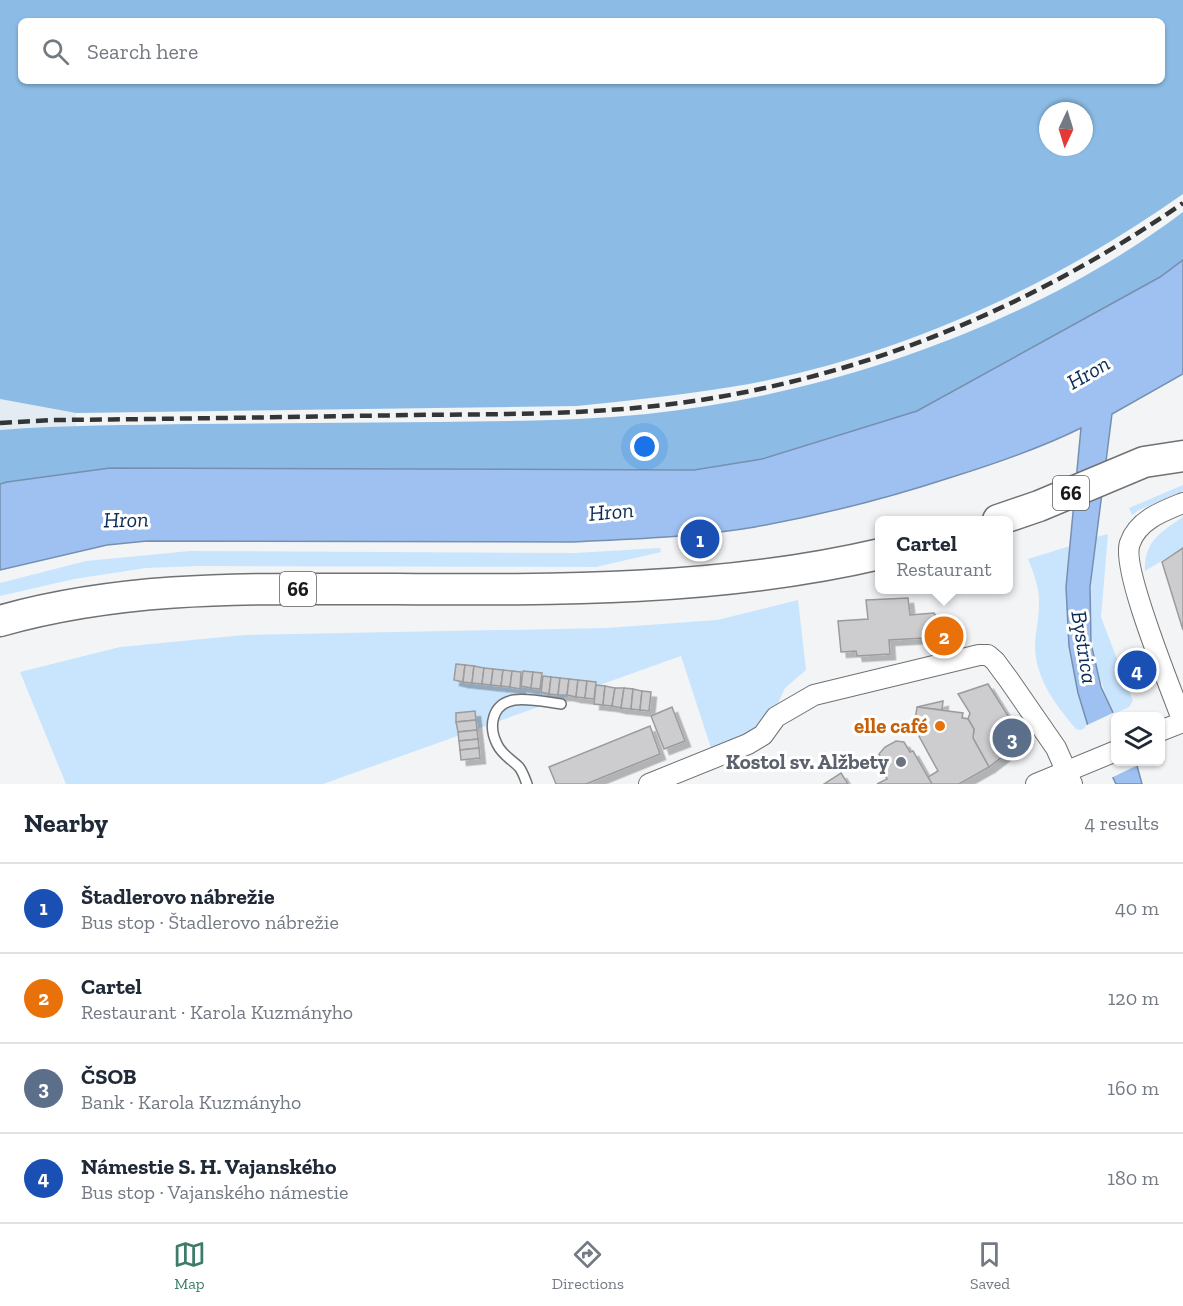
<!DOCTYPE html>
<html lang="en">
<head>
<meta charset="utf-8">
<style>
	body { margin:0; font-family:"Zilla Slab",serif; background:#f2f2f3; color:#1f2937 }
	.controls { position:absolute; right:18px; bottom:18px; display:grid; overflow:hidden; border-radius:9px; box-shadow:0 2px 4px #0004 }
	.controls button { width:54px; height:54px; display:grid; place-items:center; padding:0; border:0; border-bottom:2px solid #e0e1e3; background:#fff; color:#1f2937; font:30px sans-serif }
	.compass { position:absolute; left:1039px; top:102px; width:54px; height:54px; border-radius:50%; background:#fff; box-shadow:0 2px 4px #0004; rotate:184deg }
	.you { position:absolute; left:645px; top:447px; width:21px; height:21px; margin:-15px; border:4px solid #fff; border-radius:50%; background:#1a73e8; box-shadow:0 0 0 9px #1a73e833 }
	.badge { display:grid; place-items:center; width:39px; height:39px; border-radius:50%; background:#3d7c6a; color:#fff; font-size:20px; font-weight:700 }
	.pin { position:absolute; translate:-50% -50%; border:3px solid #fff; box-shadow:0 2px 6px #0006 }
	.popup { position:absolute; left:875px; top:516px; width:138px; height:78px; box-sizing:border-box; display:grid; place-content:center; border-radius:9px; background:#fff; filter:drop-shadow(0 2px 4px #0005); font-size:20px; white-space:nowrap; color:#747a83 }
	.popup b { font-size:22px; color:#1f2937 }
	.popup::after { content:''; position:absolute; left:50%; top:100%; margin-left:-12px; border:12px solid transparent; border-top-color:#fff }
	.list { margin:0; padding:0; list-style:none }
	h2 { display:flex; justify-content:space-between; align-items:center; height:78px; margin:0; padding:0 24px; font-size:26px }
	h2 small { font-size:20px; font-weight:400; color:#747a83 }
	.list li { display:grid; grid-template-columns:39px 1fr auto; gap:18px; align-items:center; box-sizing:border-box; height:90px; padding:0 24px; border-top:2px solid #e0e1e3 }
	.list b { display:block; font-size:22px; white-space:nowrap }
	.list p { margin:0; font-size:20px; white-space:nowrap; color:#747a83 }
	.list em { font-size:20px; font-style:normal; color:#747a83 }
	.icon { flex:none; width:33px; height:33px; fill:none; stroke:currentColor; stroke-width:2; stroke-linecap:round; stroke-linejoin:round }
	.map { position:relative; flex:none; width:1183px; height:784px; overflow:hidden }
	.search { position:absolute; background:#fff; box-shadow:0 2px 4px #0004; left:18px; right:18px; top:18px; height:66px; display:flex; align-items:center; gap:15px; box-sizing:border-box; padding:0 21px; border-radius:9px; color:#747a83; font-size:22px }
	.sheet { height:438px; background:#fff }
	nav { display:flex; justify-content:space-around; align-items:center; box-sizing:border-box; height:84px; border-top:2px solid #e0e1e3; background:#fff; font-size:16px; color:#747a83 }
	nav a { display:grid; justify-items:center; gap:3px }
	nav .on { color:#3d7c6a }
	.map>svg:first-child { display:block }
	.built { fill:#e3ebf3 }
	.green { fill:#c9e5fd }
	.forest { fill:#8cbce5; fill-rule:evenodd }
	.water { fill:#9ec1f1; stroke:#768fb0; stroke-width:1.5 }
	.pier { fill:#f2f4f6 }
	.building { fill:#cdccce; stroke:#9c9b9d; stroke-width:1.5; filter:url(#shadow) }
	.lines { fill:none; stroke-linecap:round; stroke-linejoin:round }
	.lane-casing { stroke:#6f7173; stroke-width:12 }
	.street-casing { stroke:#6f7173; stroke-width:22 }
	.primary-casing { stroke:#6f7173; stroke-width:33 }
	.lane { stroke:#fff; stroke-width:9 }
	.street { stroke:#fff; stroke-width:20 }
	.primary { stroke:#fff; stroke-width:30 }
	.rail { stroke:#343536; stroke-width:4.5; stroke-dasharray:12 6; stroke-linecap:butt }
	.food-dot { fill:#e8710a; stroke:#fff; stroke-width:2 }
	.worship-dot { fill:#6b7280; stroke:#fff; stroke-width:2 }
	.labels { text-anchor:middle; stroke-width:6; stroke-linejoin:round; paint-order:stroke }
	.shield { fill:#fff; stroke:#5d5e5e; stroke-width:1.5 }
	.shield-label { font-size:20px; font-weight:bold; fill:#181919 }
	.food-label { font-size:21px; font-weight:bold; fill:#c56008; stroke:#fff; text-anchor:end }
	.worship-label { font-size:21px; font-weight:bold; fill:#5b616d; stroke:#fff; text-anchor:end }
	.water-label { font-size:22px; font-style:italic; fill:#092b55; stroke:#fff }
</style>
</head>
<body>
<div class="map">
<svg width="1183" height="784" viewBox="0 0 1183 784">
	<defs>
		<filter id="shadow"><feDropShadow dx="5.5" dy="5.5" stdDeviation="0" flood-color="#0004"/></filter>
	</defs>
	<rect width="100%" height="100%" fill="#f2f4f6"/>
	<path class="built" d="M0,399L76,413V427L0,430Z"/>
	<g class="green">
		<path d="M1183,485V491L1139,510L1132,515L1129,508Z"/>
		<path d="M1183,517V548L1145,571C1144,541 1161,532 1183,517Z"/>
		<path d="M1108,534L1101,617L1133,701L1129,707L1114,714C1085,652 1088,604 1096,537Z"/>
		<path d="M1070,546C1064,610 1069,664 1088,726L1081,730L1076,729C1056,705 1036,680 1035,647C1035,633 1039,619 1039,605C1040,589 1034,574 1028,559Z"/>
		<path d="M660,548L661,552L596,567L198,566L146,568L74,579L0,596V583L86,561L190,551L575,553Z"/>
		<path d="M798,600L806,670L785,688L767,727L712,751L681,656L323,784H66L20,672L120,647L244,635L606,628L717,620Z"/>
	</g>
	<g class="forest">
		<path d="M0,0H1183V194C1054,285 905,354 749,384C692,394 635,400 577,406L76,413L0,399ZM21,21H1162V81H21ZM1048,111H1084V147H1048Z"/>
		<path d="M1183,212V260L1160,277L917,411L761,459L694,470L110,468L0,484V430C65,425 132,425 197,424C277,423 357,423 437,422C507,421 577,421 647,414C830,395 1035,324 1183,212Z"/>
	</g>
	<path class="water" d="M1183,260V374L1112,414L1090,587L1091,643L1101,687L1115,717L1116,762H1136L1142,784H1116L1088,726L1078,693L1069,646L1066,587L1081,428C1039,449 994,464 949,478C885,499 821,515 755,527C697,537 632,539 573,542L147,541L107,545L0,570V484L7,482L110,468L694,470L762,459L917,411L1160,277Z"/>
	<path class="pier" d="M1115,712L1117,716H1116V762H1139L1140,764L1111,778L1085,726Z"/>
	<g class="building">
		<path d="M1183,548V630L1162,562Z"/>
		<path d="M908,598L910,615L934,613L948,633L949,642L924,643V638L889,640L890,654L857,656L856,651L841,652L838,621L868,619L866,600Z"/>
		<path d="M456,664L465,665L463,682L454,680Z"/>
		<path d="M465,665L474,666L472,683L463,682Z"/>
		<path d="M474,666L484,668L482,684L472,683Z"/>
		<path d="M484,668L493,669L491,685L482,684Z"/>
		<path d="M493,669L503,670L501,686L491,685Z"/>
		<path d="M503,670L512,671L510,687L501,686Z"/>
		<path d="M512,671L521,672L520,689L510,687Z"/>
		<path d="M523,671L533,672L531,688L521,686Z"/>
		<path d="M533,672L542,673L540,689L531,688Z"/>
		<path d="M543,676L551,677L549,694L541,692Z"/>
		<path d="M551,677L560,678L558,695L549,694Z"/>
		<path d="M560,678L569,679L567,695H558Z"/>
		<path d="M569,679L578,680L576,697L567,695Z"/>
		<path d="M578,680L587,681L585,698L576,697Z"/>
		<path d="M587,681L596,682L594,699L585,698Z"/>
		<path d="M988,684L1020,735L1019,744L989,767L973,738L974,729L968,719L970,713L958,694Z"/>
		<path d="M596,685L605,686L603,705L594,704Z"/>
		<path d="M605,686L615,688L612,706L603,705Z"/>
		<path d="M615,688H624L621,708L612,706Z"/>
		<path d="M624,688L633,689L631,709L621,708Z"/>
		<path d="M633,689L642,691L640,710L631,709Z"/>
		<path d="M642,691L651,692L649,711L640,710Z"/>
		<path d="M943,701L942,710L917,707Z"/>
		<path d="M672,707L685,741L664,749L651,716Z"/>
		<path d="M917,707L963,713L962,718L968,719L974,729L973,738L989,767L959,784H932L928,777L938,771L914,727Z"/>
		<path d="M475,711L476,720L456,722V713Z"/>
		<path d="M476,720L477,730L458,732L456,722Z"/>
		<path d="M650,726L660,754L586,784H556L549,767Z"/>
		<path d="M477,730L478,739L459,741L458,732Z"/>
		<path d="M478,739L479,748L460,750L459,741Z"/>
		<path d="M896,741L904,742L910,752L913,751L932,784H877L887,779L883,771L887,769L879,754L885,747Z"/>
		<path d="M479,748L480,758L461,760L460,750Z"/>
		<path d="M841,773L848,784H824Z"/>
	</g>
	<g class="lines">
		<g class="lane-casing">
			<path id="lane" d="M527,784C525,779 523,772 519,767C511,759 502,755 497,744C488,726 492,704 514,700C529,698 546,702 561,704"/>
		</g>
		<g class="street-casing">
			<g id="street">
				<path d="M1160,731L1183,722C1172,691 1120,567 1130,543C1138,520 1163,511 1183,503"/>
				<path d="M649,784L748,744L763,735L776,717L814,695L979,655H988L995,661L1009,680L1056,748L1072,784"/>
				<path d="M1036,784L1116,751"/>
			</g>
		</g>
		<g class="primary-casing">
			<g id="primary">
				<path d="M998,520L1039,506L1144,462L1183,456"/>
				<path d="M0,621C127,585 253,589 383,589C549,590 717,592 880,554"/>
			</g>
		</g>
		<use href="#lane" class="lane"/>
		<use href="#street" class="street"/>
		<use href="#primary" class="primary"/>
		<path class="rail" d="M0,423L52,420C172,419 292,417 412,415C511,414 609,415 707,399C879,371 1040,302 1183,203"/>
	</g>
	<circle class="food-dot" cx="940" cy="726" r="6"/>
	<circle class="worship-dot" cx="901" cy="762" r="6"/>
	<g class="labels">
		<g class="shield">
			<rect x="1053" y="476" width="36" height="34" rx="4.5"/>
			<rect x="280" y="572" width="36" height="34" rx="4.5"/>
		</g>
		<g class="shield-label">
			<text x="1071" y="500">66</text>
			<text x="298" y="596">66</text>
		</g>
		<g class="food-label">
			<text x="928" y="733">elle café</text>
		</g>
		<g class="worship-label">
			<text x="889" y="769">Kostol sv. Alžbety</text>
		</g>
		<g class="water-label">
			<text transform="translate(1088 372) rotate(-30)" y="8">Hron</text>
			<text transform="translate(611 511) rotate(-5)" y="8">Hron</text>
			<text transform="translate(126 519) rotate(-1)" y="8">Hron</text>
			<text transform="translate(1085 647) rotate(81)" y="8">Bystrica</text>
		</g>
	</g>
</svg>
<div class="controls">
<button><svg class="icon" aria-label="layers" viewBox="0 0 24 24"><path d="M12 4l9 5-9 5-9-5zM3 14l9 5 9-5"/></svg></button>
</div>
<svg class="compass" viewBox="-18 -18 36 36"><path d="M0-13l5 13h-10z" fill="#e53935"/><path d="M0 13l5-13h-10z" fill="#747a83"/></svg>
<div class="you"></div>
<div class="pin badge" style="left:700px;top:539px;background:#1a4fb4">1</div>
<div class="pin badge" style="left:944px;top:636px;background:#e8710a">2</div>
<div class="popup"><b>Cartel</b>Restaurant</div>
<div class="pin badge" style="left:1012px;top:738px;background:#5c6f8a">3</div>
<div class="pin badge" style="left:1137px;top:670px;background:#1a4fb4">4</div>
<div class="search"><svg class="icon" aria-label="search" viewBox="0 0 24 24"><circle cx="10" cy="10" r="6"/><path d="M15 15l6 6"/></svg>Search here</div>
</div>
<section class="sheet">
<h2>Nearby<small>4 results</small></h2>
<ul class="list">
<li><span class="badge" style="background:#1a4fb4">1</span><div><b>Štadlerovo nábrežie</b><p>Bus stop · Štadlerovo nábrežie</p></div><em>40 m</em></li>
<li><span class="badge" style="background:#e8710a">2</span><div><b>Cartel</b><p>Restaurant · Karola Kuzmányho</p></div><em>120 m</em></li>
<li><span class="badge" style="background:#5c6f8a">3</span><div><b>ČSOB</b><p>Bank · Karola Kuzmányho</p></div><em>160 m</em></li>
<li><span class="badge" style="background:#1a4fb4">4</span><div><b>Námestie S. H. Vajanského</b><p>Bus stop · Vajanského námestie</p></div><em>180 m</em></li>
</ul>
</section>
<nav>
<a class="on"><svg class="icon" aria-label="map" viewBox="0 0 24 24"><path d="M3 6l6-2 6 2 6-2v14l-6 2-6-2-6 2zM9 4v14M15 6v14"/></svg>Map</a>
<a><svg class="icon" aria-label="directions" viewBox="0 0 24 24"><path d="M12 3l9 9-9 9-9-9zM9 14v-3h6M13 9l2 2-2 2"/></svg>Directions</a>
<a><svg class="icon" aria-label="saved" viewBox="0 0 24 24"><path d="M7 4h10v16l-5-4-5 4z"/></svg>Saved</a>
</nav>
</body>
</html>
